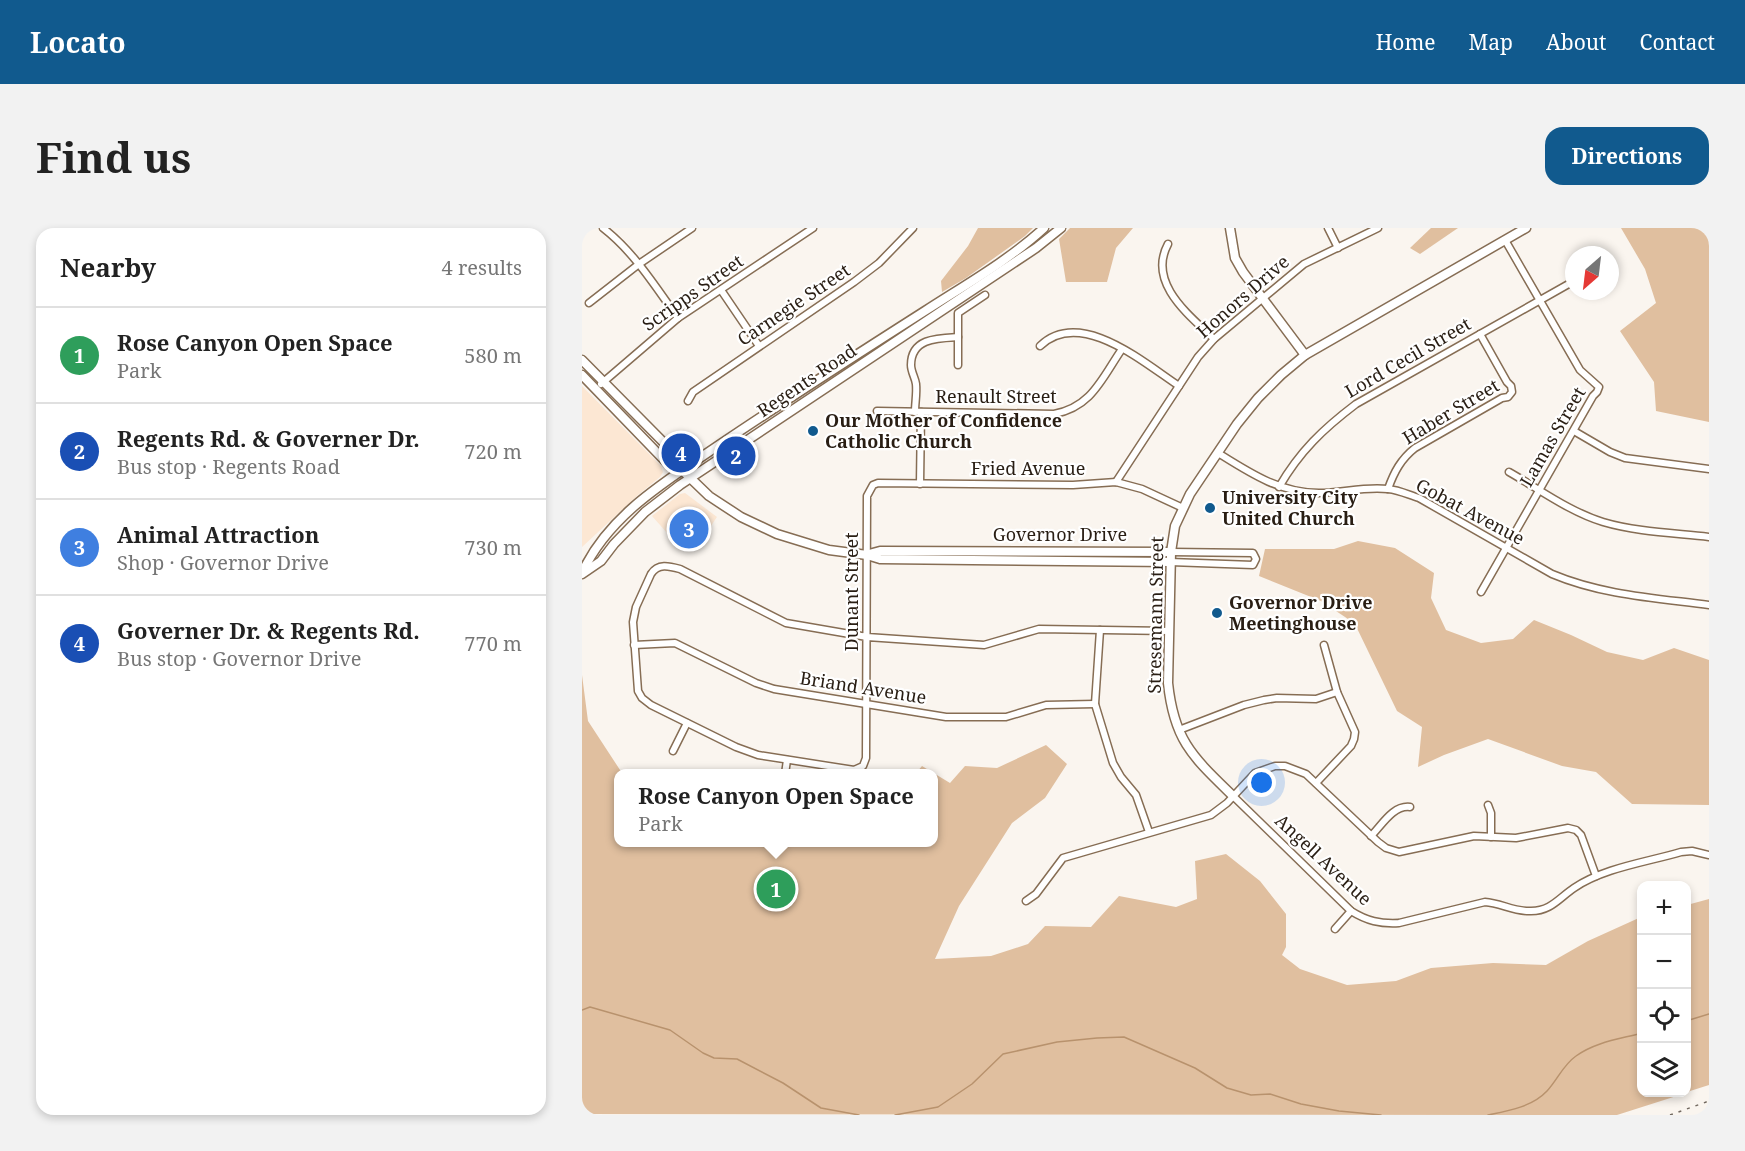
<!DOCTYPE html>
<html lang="en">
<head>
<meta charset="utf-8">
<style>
	body { margin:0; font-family:"Noto Serif",serif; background:#f2f2f2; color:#222 }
	.controls { position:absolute; right:18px; bottom:18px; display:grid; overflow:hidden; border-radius:12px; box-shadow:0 3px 9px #0003 }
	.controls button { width:54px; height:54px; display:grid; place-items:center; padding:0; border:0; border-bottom:2px solid #e0e0e0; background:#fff; color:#222; font:30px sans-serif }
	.compass { position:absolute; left:983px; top:18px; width:54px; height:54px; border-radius:50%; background:#fff; box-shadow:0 3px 9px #0003; rotate:208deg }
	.you { position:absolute; left:680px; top:555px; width:21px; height:21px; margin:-15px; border:4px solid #fff; border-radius:50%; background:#1a73e8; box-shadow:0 0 0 9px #1a73e833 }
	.badge { display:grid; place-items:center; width:39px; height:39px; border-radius:50%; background:#115a8e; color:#fff; font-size:20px; font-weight:700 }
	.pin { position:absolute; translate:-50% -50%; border:3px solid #fff; box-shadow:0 2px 6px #0006 }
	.popup { position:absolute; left:32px; top:541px; width:324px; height:78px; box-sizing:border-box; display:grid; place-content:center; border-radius:12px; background:#fff; filter:drop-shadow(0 2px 4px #0005); font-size:20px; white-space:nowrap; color:#767676 }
	.popup b { font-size:22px; color:#222 }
	.popup::after { content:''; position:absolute; left:50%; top:100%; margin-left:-12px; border:12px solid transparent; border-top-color:#fff }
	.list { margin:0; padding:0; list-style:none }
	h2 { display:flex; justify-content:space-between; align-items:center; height:78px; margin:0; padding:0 24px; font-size:26px }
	h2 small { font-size:20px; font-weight:400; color:#767676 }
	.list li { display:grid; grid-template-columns:39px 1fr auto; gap:18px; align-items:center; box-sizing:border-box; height:96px; padding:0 24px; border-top:2px solid #e0e0e0 }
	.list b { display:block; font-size:22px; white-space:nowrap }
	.list p { margin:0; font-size:20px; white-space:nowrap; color:#767676 }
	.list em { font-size:20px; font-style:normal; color:#767676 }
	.icon { flex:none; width:33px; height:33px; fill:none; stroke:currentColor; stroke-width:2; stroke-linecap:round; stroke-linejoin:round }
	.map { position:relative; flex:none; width:1127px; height:887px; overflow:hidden; border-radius:18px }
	header { display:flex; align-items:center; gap:36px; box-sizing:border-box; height:84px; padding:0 30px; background:#115a8e; color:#fff }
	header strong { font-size:28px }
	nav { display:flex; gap:33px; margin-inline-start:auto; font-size:21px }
	.intro { display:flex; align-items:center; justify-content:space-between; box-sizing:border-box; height:144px; padding:0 36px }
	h1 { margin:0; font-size:42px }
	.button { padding:15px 27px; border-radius:18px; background:#115a8e; color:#fff; font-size:21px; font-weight:700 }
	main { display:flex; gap:36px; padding:0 36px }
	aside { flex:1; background:#fff; border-radius:18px; box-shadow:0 3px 9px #0003 }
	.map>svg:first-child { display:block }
	.built { fill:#fce7d3 }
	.green { fill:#e0bf9f }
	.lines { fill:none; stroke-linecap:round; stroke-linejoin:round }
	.stream { stroke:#b8926d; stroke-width:1.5 }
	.street-casing { stroke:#866d54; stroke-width:9 }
	.secondary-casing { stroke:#866d54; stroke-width:11 }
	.street { stroke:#fff; stroke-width:6 }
	.secondary { stroke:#fff; stroke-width:8 }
	.rail { stroke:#726960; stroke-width:1.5; stroke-dasharray:3 6; stroke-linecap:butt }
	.poi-dot { fill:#115a8e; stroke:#fff; stroke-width:2 }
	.labels { text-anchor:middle; stroke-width:4.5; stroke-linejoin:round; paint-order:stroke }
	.street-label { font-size:18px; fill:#291e14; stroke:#fff }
	.poi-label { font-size:18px; font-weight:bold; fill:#291e14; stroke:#fff; text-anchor:start }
</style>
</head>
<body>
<header>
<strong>Locato</strong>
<nav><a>Home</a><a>Map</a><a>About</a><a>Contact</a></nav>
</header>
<div class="intro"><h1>Find us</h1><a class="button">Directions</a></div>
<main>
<aside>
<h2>Nearby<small>4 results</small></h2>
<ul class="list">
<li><span class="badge" style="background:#2e9e5b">1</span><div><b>Rose Canyon Open Space</b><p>Park</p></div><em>580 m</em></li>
<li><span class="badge" style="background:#1a4fb4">2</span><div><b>Regents Rd. &amp; Governer Dr.</b><p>Bus stop · Regents Road</p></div><em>720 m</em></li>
<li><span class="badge" style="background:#3f7fe0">3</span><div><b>Animal Attraction</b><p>Shop · Governor Drive</p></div><em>730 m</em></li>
<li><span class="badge" style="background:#1a4fb4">4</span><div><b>Governer Dr. &amp; Regents Rd.</b><p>Bus stop · Governor Drive</p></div><em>770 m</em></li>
</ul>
</aside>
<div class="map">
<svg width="1127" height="887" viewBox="0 0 1127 887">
	<rect width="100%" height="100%" fill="#faf5ef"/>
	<g class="built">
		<path d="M0,158L79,238L81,244L78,249L56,267L0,319Z"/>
		<path d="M103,265L135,289L120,311L86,306L70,288L98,266Z"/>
	</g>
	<g class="green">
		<path d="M396,0H451L443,8L384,50L360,64L359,53L386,18Z"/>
		<path d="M488,0H551L534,20L525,54H484L477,11Z"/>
		<path d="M849,0H876L838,26L828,20Z"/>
		<path d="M1039,0H1127V194L1074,183L1072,154L1038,103L1074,75L1063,41Z"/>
		<path d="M776,313L813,320L852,345L849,370L864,402L899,415L931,411L952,392L989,407L1025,424L1061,432L1092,420L1127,432V577L1050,576L1014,544L980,538L906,511L862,527L836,539L840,499L815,483L771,392L766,391L739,373L677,348L683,321H752Z"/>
		<path d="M0,447L6,493L40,545L37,546V614H352V546L334,545L340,538L368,555L383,538L415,540L464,517L485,536L463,570L430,595L377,678L353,731L409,728L446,716L463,698L509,699L537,668L594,679L615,671L613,633L644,626L678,653L704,686V719L700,727L718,741L765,757L814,753L849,740L911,735L964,737L1006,713L1059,689L1060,864L1104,865L1035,887L0,886Z"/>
		<path d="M1127,671V857L1105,864V677Z"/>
	</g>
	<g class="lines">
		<g class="stream">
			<path d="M0,782L8,779L88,802L121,825L132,830L155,831L201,855L239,880L277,887"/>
			<path d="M1104,793L1127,786"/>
			<path d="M313,887L356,879L390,856L421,826L475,814L515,810L542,809L613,840L645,860L669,867L688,866L719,876L757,883L799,887"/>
			<path d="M906,887C926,883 950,879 965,863C976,851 981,837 994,828C1013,814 1038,811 1060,805"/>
		</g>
		<g class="street-casing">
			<g id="street">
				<path d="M21,0C52,24 73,58 96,90"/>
				<path d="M746,0L756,20"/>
				<path d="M586,16C565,55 607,87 632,111"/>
				<path d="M139,62L177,118"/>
				<path d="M7,75L57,36L110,0"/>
				<path d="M458,118C498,79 562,135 597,158"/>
				<path d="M376,137V85L403,67"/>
				<path d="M19,156L96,90L231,0"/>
				<path d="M106,173L111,164L272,54L297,35L331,0"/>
				<path d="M295,183L472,186C510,179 520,150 540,121"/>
				<path d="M333,184C333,175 335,165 334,156C333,149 329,144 329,137C329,110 356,110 376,109"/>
				<path d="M992,203L1028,224L1043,230L1127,241"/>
				<path d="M636,225C668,245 698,265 737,265C760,265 783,258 806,261C817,262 827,267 837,270L970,346C1020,367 1073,370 1127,377"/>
				<path d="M927,244C957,261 988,284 1021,294C1055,304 1092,305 1127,309"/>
				<path d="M534,254L616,129L632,111L722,36L796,0"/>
				<path d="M338,256L339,184"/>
				<path d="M697,259C718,223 741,201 774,176L992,53"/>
				<path d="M806,261C812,244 819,231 833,220L920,170L926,169L930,164L929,158L925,154L898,106"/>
				<path d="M588,334L671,337L674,331L671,325L589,324"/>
				<path d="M899,364L1011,168L1015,164L1017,159L998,142L923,12"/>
				<path d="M518,402L513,476L531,535L539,549L554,567L567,604"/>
				<path d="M587,403L457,401L402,417L285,409L204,395L98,341C87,338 76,335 69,346L54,379L51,394L56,463L60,470L69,477L154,519L176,527L272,542L281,538L284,530L285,268L291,257L296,255L491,257L534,254L560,261L601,280"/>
				<path d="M52,417L93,415L174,455L192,461L364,489H424L464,477L513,476"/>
				<path d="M597,502L662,477L682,472L695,470L734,471L755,464"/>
				<path d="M91,523L105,495"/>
				<path d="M203,546L205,532"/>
				<path d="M734,555L769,518L772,511L773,504L755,464L742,417"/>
				<path d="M651,568L769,683C785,693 798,696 817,695L903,674C919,675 932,684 949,683C969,683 977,670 992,660C1021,640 1065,634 1099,624L1110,623L1127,627"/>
				<path d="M906,577L909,585V609"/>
				<path d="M789,608C800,597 811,577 828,579"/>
				<path d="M444,673L454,666L481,630L629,587L645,575L673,545L693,538H703L724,546L796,614L804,620L817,624L892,608L934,610L986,600L994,602L999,607L1014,648"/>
				<path d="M753,701L769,683"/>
			</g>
		</g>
		<g class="secondary-casing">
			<g id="secondary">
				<path d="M648,0L653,30L661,44L723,127"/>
				<path d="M0,132L101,234L100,242"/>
				<path d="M0,147L88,238L100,242L127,268L159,289L195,306L247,322L285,327L298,331L588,334"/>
				<path d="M287,326L298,323L589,324"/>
				<path d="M0,345C27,286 86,252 137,217C205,171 274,127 343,83C383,57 426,33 462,0"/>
				<path d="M0,346L19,333L32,316L63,284L98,257L454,20L479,0"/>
				<path d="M651,568C611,529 592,513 586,455L589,324L593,298L608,266L655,196L676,170L699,147L723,127L944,0"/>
			</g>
		</g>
		<use href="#street" class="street"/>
		<use href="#secondary" class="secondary"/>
		<path class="rail" d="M1088,887L1127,873"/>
	</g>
	<g class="poi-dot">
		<circle cx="231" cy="203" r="6"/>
		<circle cx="628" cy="280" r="6"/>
		<circle cx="635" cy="385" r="6"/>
	</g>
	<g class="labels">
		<g class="street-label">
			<text transform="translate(111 65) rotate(-35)" y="6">Scripps Street</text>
			<text transform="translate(661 69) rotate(-41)" y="6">Honors Drive</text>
			<text transform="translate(212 77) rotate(-34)" y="6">Carnegie Street</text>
			<text transform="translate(826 130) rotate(-30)" y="6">Lord Cecil Street</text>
			<text transform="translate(225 153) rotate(-34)" y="6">Regents Road</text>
			<text x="414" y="175">Renault Street</text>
			<text transform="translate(869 184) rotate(-31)" y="6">Haber Street</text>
			<text transform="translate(971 209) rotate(-60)" y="6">Lamas Street</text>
			<text x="446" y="247">Fried Avenue</text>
			<text transform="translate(888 284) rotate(28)" y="6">Gobat Avenue</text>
			<text x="478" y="313">Governor Drive</text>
			<text transform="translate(270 364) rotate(-90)" y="6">Dunant Street</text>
			<text transform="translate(574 387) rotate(-89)" y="6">Stresemann Street</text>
			<text transform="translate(281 460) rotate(9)" y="6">Briand Avenue</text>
			<text transform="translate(741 632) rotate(43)" y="6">Angell Avenue</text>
		</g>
		<g class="poi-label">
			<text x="243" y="199">Our Mother of Confidence<tspan x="243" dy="21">Catholic Church</tspan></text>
			<text x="640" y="276">University City<tspan x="640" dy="21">United Church</tspan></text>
			<text x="647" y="381">Governor Drive<tspan x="647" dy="21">Meetinghouse</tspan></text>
		</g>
	</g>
</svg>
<div class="controls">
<button>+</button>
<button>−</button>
<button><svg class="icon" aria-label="locate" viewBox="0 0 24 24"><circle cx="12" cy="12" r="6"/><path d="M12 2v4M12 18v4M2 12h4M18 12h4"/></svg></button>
<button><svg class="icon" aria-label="layers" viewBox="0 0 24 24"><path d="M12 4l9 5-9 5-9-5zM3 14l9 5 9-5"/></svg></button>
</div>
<svg class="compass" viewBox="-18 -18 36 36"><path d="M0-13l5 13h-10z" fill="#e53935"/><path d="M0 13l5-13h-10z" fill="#767676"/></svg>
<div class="you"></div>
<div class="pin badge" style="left:194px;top:661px;background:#2e9e5b">1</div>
<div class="popup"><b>Rose Canyon Open Space</b>Park</div>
<div class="pin badge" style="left:154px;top:228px;background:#1a4fb4">2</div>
<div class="pin badge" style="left:107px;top:301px;background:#3f7fe0">3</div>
<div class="pin badge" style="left:99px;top:225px;background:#1a4fb4">4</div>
</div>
</main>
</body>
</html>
